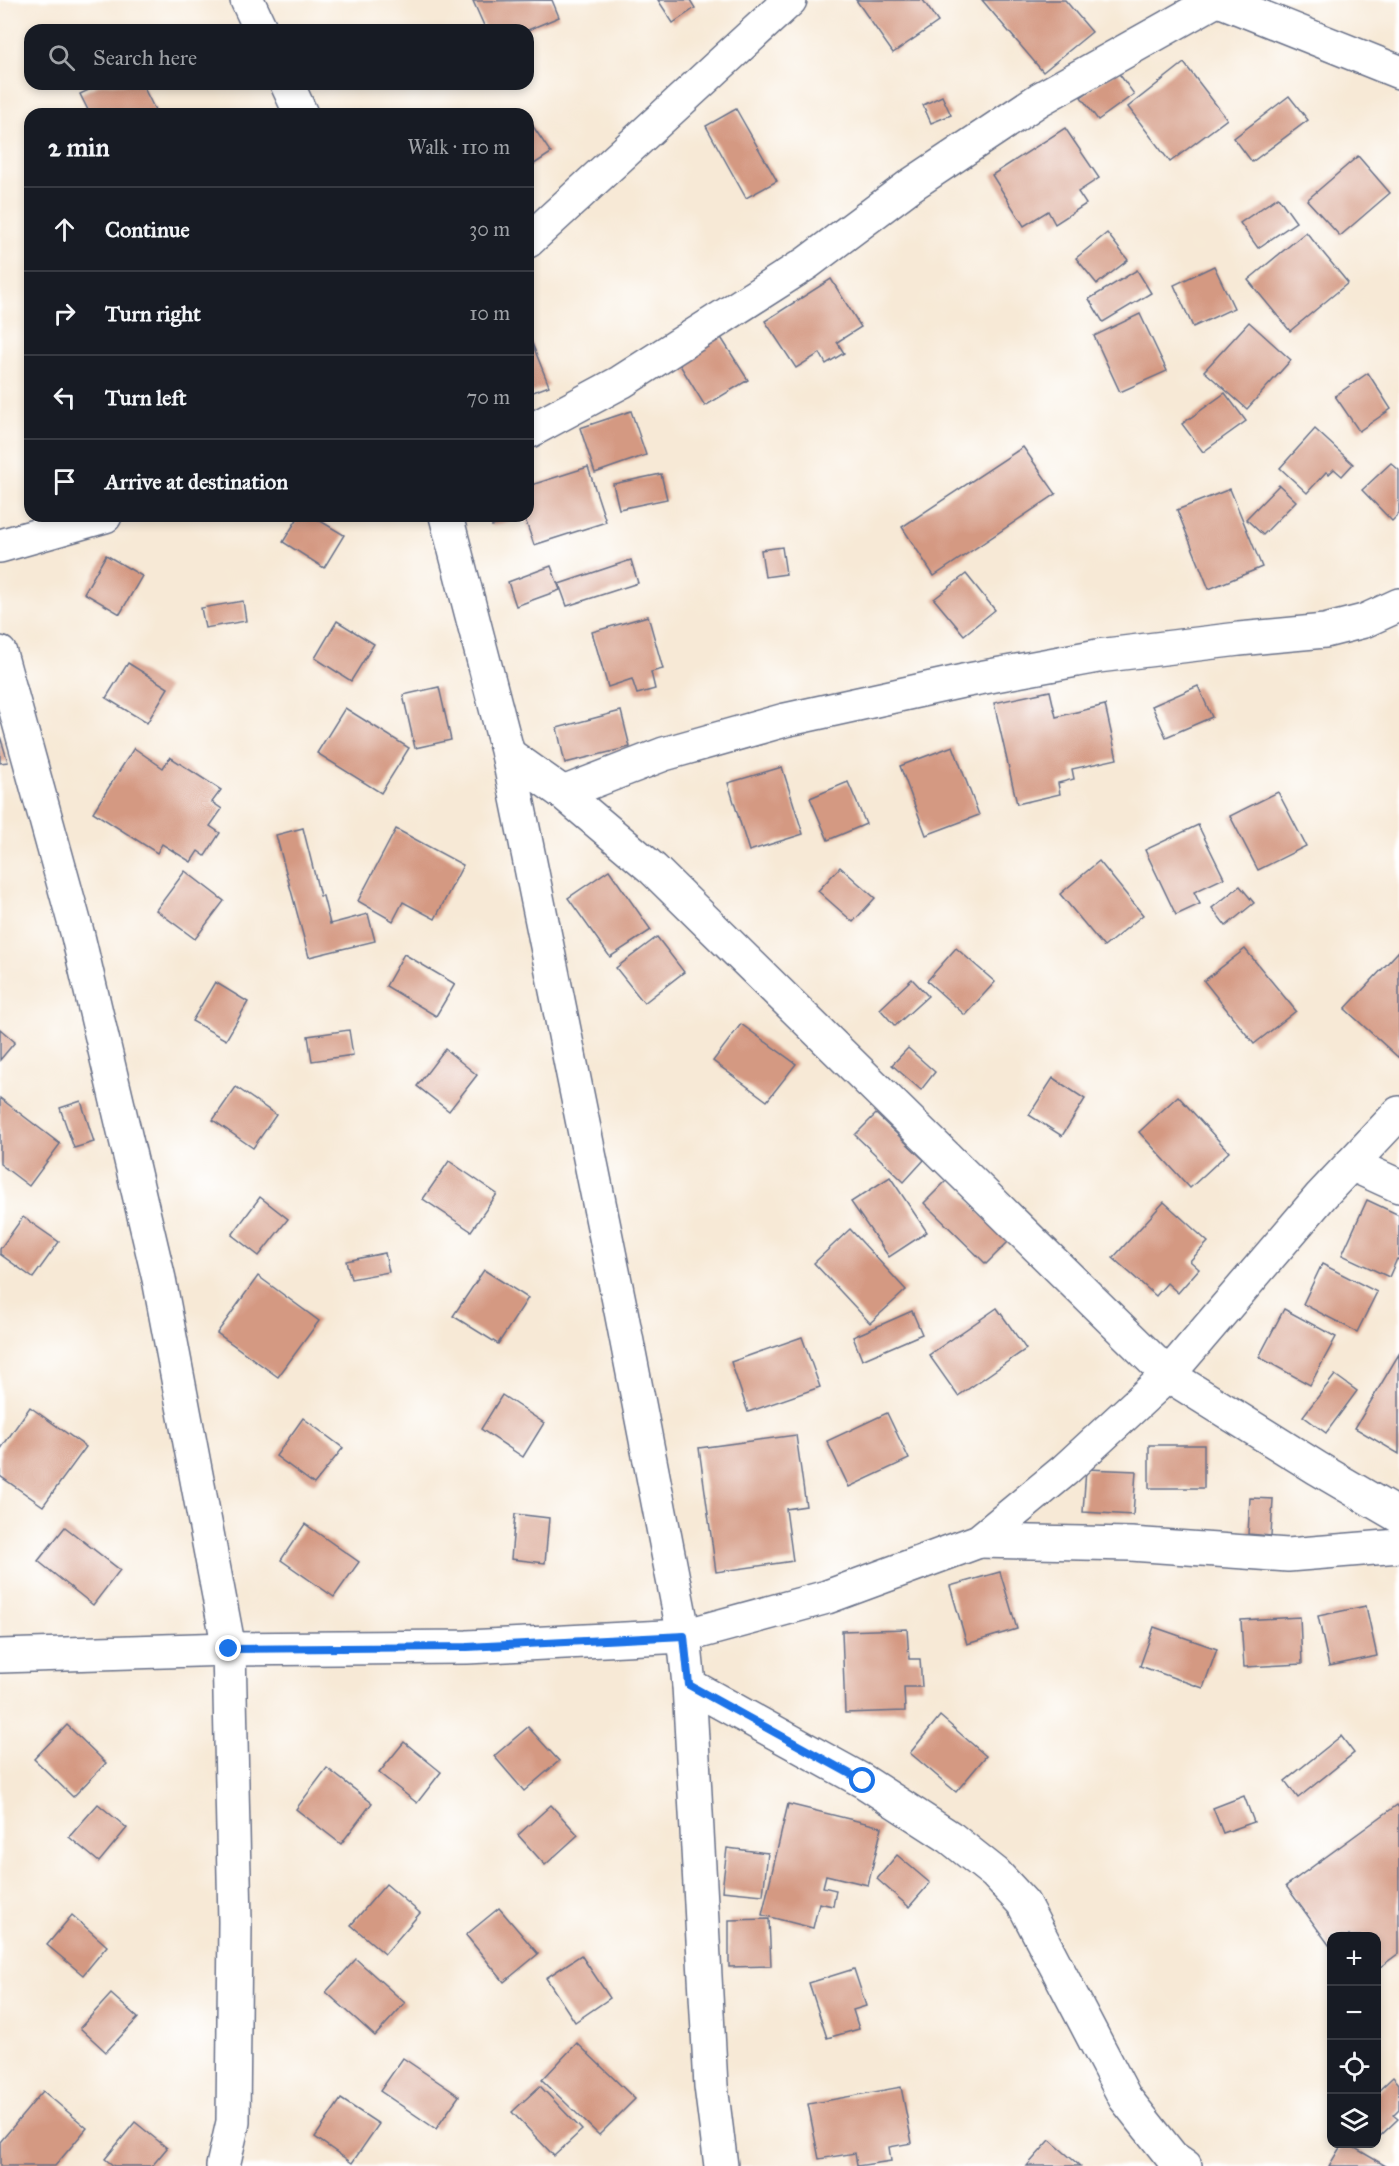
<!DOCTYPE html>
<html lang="en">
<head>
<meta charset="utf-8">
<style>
	body { margin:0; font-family:"IM FELL Great Primer",serif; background:#242831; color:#f1f3f6 }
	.controls { position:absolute; right:18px; bottom:18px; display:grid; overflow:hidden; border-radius:12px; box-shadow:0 3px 9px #0003 }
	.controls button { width:54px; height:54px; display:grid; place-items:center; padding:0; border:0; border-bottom:2px solid #363941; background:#171b24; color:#f1f3f6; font:30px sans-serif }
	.stop { position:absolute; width:18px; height:18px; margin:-14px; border:4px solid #1a73e8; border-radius:50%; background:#fff }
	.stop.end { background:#1a73e8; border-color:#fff; box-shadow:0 2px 6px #0008 }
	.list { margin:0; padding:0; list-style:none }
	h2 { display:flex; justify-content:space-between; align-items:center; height:78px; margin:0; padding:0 24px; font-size:26px }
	h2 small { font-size:20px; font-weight:400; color:#9ea1a6 }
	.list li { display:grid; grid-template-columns:39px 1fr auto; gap:18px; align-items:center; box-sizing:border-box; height:84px; padding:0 24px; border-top:2px solid #363941 }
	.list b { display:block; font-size:22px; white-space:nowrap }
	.list em { font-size:20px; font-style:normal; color:#9ea1a6 }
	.icon { flex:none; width:33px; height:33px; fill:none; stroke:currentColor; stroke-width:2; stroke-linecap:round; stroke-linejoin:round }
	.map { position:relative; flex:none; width:1399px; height:2166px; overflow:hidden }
	.search { position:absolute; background:#171b24; box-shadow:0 3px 9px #0003; left:24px; top:24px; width:510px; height:66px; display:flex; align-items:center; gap:15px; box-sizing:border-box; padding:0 21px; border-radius:18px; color:#9ea1a6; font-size:22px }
	.panel { position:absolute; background:#171b24; box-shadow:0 3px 9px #0003; left:24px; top:108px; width:510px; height:414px; border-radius:18px }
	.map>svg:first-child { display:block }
	.building { fill:#d49982 }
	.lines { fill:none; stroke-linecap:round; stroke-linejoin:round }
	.minor-casing { stroke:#687088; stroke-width:36 }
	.minor { stroke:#fff; stroke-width:33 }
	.route { stroke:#1a73e8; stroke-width:8 }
</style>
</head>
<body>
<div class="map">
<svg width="1399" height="2166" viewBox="0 0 1399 2166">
	<rect width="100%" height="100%" fill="#fff"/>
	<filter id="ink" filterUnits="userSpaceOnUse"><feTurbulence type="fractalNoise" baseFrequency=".0167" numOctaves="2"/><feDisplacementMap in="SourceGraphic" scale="12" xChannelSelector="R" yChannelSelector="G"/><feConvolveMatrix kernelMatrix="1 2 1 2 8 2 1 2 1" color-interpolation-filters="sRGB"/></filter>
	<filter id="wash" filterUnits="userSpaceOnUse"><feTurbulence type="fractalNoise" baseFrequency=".008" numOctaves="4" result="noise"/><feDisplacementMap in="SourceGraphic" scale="24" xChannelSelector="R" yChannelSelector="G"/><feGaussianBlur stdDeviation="1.35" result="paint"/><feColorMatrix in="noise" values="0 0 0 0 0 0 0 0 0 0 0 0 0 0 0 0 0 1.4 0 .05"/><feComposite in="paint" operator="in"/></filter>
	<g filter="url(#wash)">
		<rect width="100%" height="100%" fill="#f7e9d6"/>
		<g id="blocks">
			<g class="building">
				<path d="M552,0L559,17L528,30H486L473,1Z"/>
				<path d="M658,0H690L695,8L673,23Z"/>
				<path d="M856,0H923L938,22L893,53Z"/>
				<path d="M982,0H1065L1092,32L1043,72Z"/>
				<path d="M1184,63L1227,119L1170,162L1128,107Z"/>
				<path d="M1117,71L1134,94L1098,120L1081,97Z"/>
				<path d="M101,84H142L157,114H90L80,94Z"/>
				<path d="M942,96L951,115L931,123L923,105Z"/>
				<path d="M1289,96L1308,120L1252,162L1234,138Z"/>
				<path d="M736,109L777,181L746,198L706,126Z"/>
				<path d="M528,119L551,153L528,168Z"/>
				<path d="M1065,128L1099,178L1078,192L1086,204L1055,224L1048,211L1024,226L992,175Z"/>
				<path d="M1358,156L1390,193L1340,236L1307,200Z"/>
				<path d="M1278,197L1296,222L1258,248L1240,223Z"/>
				<path d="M1306,232L1348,283L1290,331L1248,280Z"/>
				<path d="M1107,233L1128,260L1097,284L1076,258Z"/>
				<path d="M1214,266L1234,308L1193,327L1174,285Z"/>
				<path d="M1137,270L1151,293L1103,322L1089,299Z"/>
				<path d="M831,279L861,327L837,342L844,353L826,364L820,353L796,368L765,321Z"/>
				<path d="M1140,314L1167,371L1120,392L1094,336Z"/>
				<path d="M1249,322L1291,360L1247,409L1204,371Z"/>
				<path d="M528,333L549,386L528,394Z"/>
				<path d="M720,336L748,380L705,406L678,362Z"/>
				<path d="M1368,373L1391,409L1359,431L1335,396Z"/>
				<path d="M1225,393L1246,421L1203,452L1182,424Z"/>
				<path d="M631,411L646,455L595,473L580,428Z"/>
				<path d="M1315,429L1353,464L1342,476L1334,469L1329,474L1326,472L1307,493L1280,468Z"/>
				<path d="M1023,447L1056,494L934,576L902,527Z"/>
				<path d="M1391,463L1399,470V514L1392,521L1362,490Z"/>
				<path d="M588,467L606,522L534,545L524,516H528V486Z"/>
				<path d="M661,474L667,499L619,509L613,484Z"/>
				<path d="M1279,485L1296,501L1263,535L1246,519Z"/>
				<path d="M1230,489L1262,567L1209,589L1177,510Z"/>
				<path d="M299,516H312L344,535L324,568L283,542Z"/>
				<path d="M489,516H516L517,519L492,526Z"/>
				<path d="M782,547L786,574L765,577L761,550Z"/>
				<path d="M106,555L142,576L120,614L84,593Z"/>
				<path d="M631,560L638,583L567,606L559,584Z"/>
				<path d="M551,566L560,590L516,606L508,582Z"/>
				<path d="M966,574L995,610L964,635L934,599Z"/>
				<path d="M243,601L246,621L205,628L201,608Z"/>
				<path d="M648,616L663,669L651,672L655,689L637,694L632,679L608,687L592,632Z"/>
				<path d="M337,621L374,644L351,681L315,658Z"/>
				<path d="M128,663L168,688L147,723L106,698Z"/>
				<path d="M1198,686L1212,717L1166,737L1152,706Z"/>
				<path d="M439,687L451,740L415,748L403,695Z"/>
				<path d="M1050,691L1056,717L1105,705L1117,759L1072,769L1074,779L1058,783L1060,794L1017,804L994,703Z"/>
				<path d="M345,708L409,748L381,793L317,753Z"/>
				<path d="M621,711L630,747L565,763L557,728Z"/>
				<path d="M0,736L8,762L0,763Z"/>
				<path d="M953,746L979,815L926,835L900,766Z"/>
				<path d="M134,748L163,768L170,757L221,790L212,802L222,809L210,826L220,833L205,856L198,851L191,862L162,844L157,853L93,812Z"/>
				<path d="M782,767L803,834L749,851L728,783Z"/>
				<path d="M848,782L866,824L828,840L810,798Z"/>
				<path d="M1278,792L1306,846L1258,870L1230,816Z"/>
				<path d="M1198,825L1224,878L1194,892L1200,904L1176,915L1145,850Z"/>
				<path d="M303,828L320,896H323L330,924L368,914L375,941L309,957L276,835Z"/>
				<path d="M396,829L463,865L435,919L403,902L393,921L358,901Z"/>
				<path d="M1099,861L1143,915L1104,947L1060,894Z"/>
				<path d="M840,867L875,898L853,922L818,891Z"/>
				<path d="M609,870L651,930L610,957L568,898Z"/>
				<path d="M185,871L224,901L195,939L156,910Z"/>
				<path d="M1240,886L1254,903L1226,926L1212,908Z"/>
				<path d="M657,937L684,972L644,1003L616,968Z"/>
				<path d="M956,948L995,982L965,1015L927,981Z"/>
				<path d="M1245,949L1296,1011L1254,1044L1204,981Z"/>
				<path d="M1399,951V1058L1345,1009Z"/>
				<path d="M404,954L455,984L436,1016L386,986Z"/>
				<path d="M912,979L928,996L895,1026L880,1009Z"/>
				<path d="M215,982L248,1002L226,1040L192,1021Z"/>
				<path d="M741,1024L796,1064L767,1101L713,1061Z"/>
				<path d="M0,1029L15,1042L0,1060Z"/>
				<path d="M349,1030L353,1055L312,1061L308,1036Z"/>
				<path d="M908,1048L935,1072L921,1090L892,1065Z"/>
				<path d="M445,1049L477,1075L449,1111L417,1086Z"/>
				<path d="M1053,1078L1085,1099L1062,1136L1029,1115Z"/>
				<path d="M236,1087L276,1115L253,1148L213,1120Z"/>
				<path d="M1178,1096L1229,1152L1190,1188L1139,1132Z"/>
				<path d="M0,1098L60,1144L29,1186L0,1164Z"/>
				<path d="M81,1101L94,1142L74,1148L60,1108Z"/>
				<path d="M876,1114L924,1160L904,1182L855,1135Z"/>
				<path d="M449,1161L497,1194L471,1231L423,1199Z"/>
				<path d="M890,1177L927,1232L889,1257L851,1202Z"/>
				<path d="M947,1180L1009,1241L986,1264L924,1203Z"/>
				<path d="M260,1197L288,1219L259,1256L232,1235Z"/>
				<path d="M1367,1200L1399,1215V1260L1397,1259L1389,1277L1342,1255Z"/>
				<path d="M1164,1202L1208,1242L1190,1261L1199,1269L1178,1293L1167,1283L1156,1296L1113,1258Z"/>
				<path d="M23,1217L59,1242L33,1278L0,1254V1249Z"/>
				<path d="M850,1229L906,1290L870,1323L814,1263Z"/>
				<path d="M385,1253L389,1272L351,1279L346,1261Z"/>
				<path d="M1322,1264L1377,1292L1357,1332L1303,1304Z"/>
				<path d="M484,1270L528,1298L498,1344L453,1316Z"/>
				<path d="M258,1276L319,1321L278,1377L217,1333Z"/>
				<path d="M997,1308L1026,1349L958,1396L929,1355Z"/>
				<path d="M1284,1309L1336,1337L1310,1385L1259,1357Z"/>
				<path d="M912,1311L922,1334L862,1360L853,1337Z"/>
				<path d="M802,1337L820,1387L748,1412L731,1362Z"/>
				<path d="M1399,1354V1454L1355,1428Z"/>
				<path d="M1335,1375L1357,1391L1326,1433L1303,1416Z"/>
				<path d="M502,1395L544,1423L523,1457L481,1429Z"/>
				<path d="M30,1407L86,1447L43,1506L0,1476V1450Z"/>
				<path d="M887,1413L909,1459L849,1487L827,1441Z"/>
				<path d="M303,1418L343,1448L314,1484L276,1456Z"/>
				<path d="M796,1435L806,1506L786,1509L793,1561L716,1572L699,1448Z"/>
				<rect x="1149" y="1445" width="55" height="43"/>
				<path d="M1086,1469L1136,1471L1133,1515L1083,1512Z"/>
				<path d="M1250,1498L1273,1499L1271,1536L1248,1534Z"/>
				<path d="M515,1514L549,1518L545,1563L511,1559Z"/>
				<path d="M305,1524L359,1562L334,1597L281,1560Z"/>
				<path d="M65,1527L120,1570L93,1605L38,1561Z"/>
				<path d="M1000,1572L1017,1629L967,1644L950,1586Z"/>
				<path d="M1366,1606L1377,1656L1329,1666L1318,1616Z"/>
				<path d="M1300,1617L1302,1664L1244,1667L1241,1620Z"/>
				<path d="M1154,1627L1217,1649L1203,1688L1140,1666Z"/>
				<path d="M907,1629L909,1659H920L922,1687H904L905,1711L845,1713L842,1631Z"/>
				<path d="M940,1716L986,1756L956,1792L910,1753Z"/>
				<path d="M67,1725L106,1763L73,1797L34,1759Z"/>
				<path d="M528,1727L559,1761L524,1791L494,1756Z"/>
				<path d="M1341,1736L1354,1753L1298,1798L1285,1781Z"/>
				<path d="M404,1742L441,1772L417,1803L379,1773Z"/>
				<path d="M327,1768L372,1803L341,1844L296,1809Z"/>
				<path d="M1244,1796L1254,1822L1223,1833L1213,1808Z"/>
				<path d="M98,1804L127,1828L99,1862L69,1837Z"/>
				<path d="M788,1804L882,1827L868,1885L826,1875L823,1887L836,1890L833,1906L819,1903L813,1928L762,1915Z"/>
				<path d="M551,1805L578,1835L545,1865L518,1835Z"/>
				<path d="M1397,1805L1399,1808V1953L1376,1970V1936H1332V1949L1286,1886Z"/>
				<path d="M727,1848L768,1853L763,1895L722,1891Z"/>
				<path d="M897,1855L930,1883L909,1907L877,1879Z"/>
				<path d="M386,1884L420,1913L385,1954L351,1925Z"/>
				<path d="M499,1908L538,1954L504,1982L466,1935Z"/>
				<path d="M72,1915L107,1946L83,1975L47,1945Z"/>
				<path d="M769,1919L771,1966L729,1967V1920Z"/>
				<path d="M581,1955L610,1998L575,2022L546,1978Z"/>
				<path d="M356,1959L405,2003L375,2036L326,1992Z"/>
				<path d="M854,1969L866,2006L853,2010L859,2029L827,2038L809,1983Z"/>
				<path d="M111,1994L138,2018L106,2052L80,2028Z"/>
				<path d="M577,2043L635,2099L599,2135L542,2080Z"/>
				<path d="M403,2058L459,2096L436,2129L380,2091Z"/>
				<path d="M1393,2077L1399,2084V2109L1393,2115L1398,2119L1376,2140V2093Z"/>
				<path d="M540,2086L582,2130L554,2156L512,2112Z"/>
				<path d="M901,2087L912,2143L889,2147L891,2161L857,2166L855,2153L819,2159L808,2104Z"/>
				<path d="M43,2091L87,2128L55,2166H0V2142Z"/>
				<path d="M341,2099L379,2124L352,2163L315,2137Z"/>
				<path d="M135,2122L167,2148L152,2166H114L105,2159Z"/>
				<path d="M1050,2140L1080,2166H1027Z"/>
				<path d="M1342,2144H1348L1386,2166H1329Z"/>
			</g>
		</g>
	</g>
	<g filter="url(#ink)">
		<use href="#blocks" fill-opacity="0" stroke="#687088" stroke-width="1.5"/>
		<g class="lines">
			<g class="minor-casing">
				<g id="minor">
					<path d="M247,0L261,30"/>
					<path d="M1219,0L1399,72"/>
					<path d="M287,84L301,114"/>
					<path d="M528,241L790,0"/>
					<path d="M528,432L621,382L807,263L911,185L1040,99L1216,0"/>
					<path d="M446,516L508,754L621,1311L684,1636L689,1685L711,2086L721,2166"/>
					<path d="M0,546L105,516"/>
					<path d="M0,653L77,932L159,1279L229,1649L235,1922L233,2122L223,2166"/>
					<path d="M508,754L563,793L653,869L1168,1375L1317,1468L1399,1516"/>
					<path d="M563,793L664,754L785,720L963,681L1098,656L1239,639L1325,631L1364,621L1399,605"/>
					<path d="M1351,1164L1399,1186"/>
					<path d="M979,1541L1131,1544L1288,1555L1399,1546"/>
					<path d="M0,1656L229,1649L467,1647L684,1636L827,1597L979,1541L1065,1470L1168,1375L1321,1196L1399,1113"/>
					<path d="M689,1685L863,1781L951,1838L995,1873L1023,1903L1125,2098L1172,2157L1185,2166"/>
				</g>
			</g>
			<use href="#minor" class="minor"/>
		</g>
	</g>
	<g class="lines" filter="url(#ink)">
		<path class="route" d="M229,1649L467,1647L684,1636L689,1685L863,1781"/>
	</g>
</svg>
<div class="controls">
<button>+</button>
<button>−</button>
<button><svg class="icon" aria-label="locate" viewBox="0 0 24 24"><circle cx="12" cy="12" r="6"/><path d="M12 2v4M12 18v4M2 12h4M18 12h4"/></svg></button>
<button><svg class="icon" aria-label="layers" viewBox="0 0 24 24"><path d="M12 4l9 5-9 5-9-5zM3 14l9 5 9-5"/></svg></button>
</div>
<div class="stop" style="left:863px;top:1781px"></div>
<div class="stop end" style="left:229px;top:1649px"></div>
<div class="search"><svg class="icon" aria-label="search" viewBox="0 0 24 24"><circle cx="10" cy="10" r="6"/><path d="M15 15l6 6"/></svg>Search here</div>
<section class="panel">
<h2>2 min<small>Walk · 110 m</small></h2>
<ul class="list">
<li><svg class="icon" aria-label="ahead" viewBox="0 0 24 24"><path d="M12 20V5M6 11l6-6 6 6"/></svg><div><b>Continue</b></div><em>30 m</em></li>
<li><svg class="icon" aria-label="right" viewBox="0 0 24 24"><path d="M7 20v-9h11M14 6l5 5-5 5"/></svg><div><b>Turn right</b></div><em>10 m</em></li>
<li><svg class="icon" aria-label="left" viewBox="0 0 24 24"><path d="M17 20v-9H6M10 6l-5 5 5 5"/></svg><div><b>Turn left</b></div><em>70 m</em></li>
<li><svg class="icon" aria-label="arrive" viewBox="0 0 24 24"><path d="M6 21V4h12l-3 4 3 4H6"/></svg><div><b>Arrive at destination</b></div></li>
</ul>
</section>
</div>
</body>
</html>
